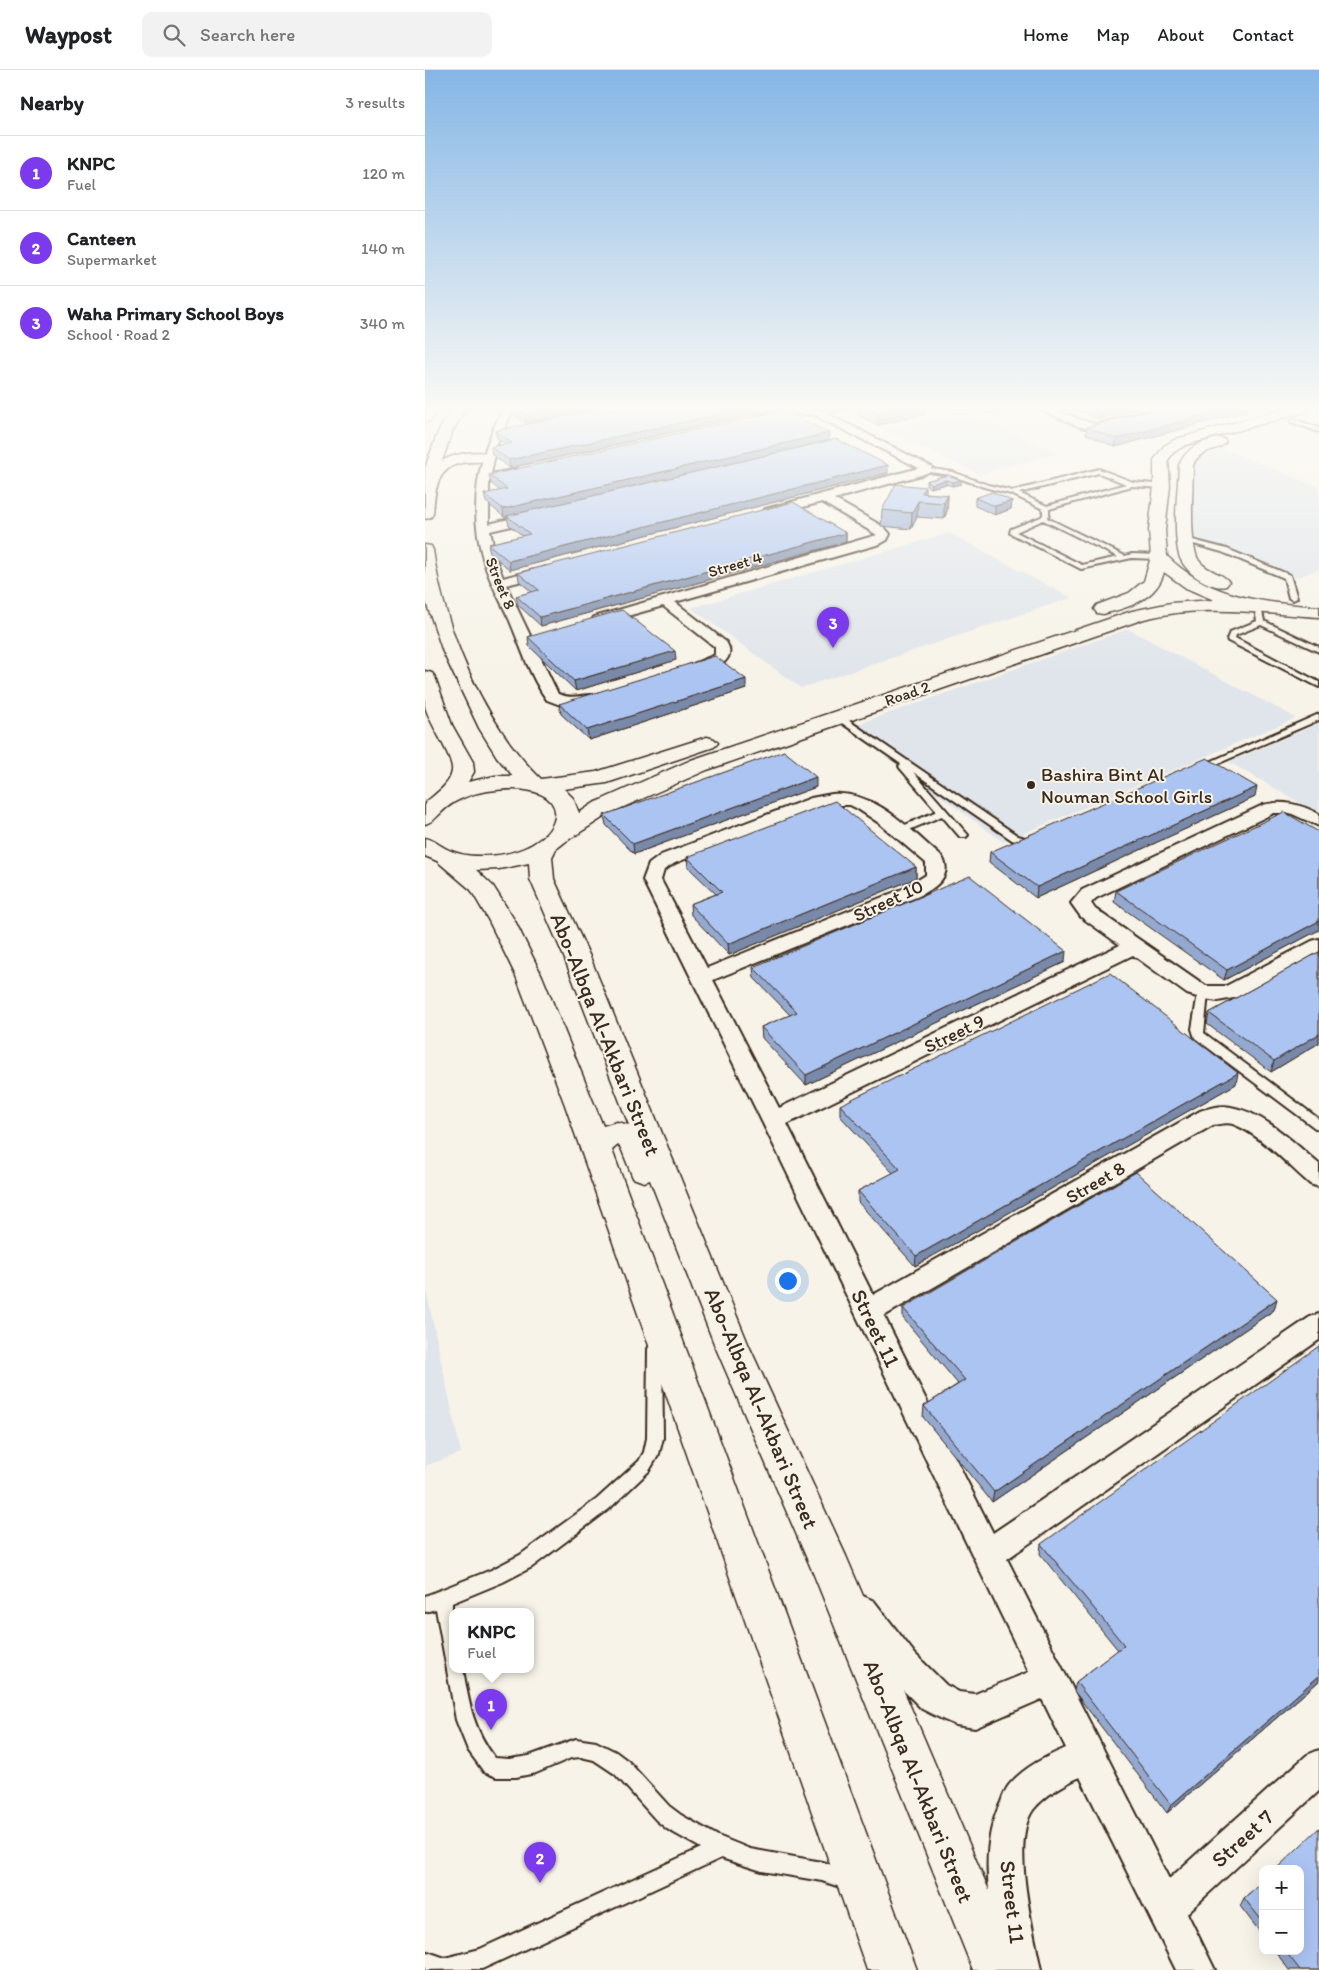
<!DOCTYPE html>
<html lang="en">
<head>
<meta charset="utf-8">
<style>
	body { margin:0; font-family:Itim,sans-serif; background:#f2f2f2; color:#202124 }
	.controls { position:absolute; right:15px; bottom:15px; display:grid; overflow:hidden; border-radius:10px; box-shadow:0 5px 20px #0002 }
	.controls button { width:45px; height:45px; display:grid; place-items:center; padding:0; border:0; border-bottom:1px solid #e0e0e0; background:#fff; color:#202124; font:25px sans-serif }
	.you { position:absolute; left:362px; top:1210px; width:18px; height:18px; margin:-12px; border:4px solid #fff; border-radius:50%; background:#1a73e8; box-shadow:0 0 0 8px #1a73e833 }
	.badge { display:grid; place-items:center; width:32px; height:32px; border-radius:50%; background:#7c3aed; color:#fff; font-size:16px; font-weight:700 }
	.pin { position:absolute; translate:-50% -41px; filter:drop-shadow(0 1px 2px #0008) }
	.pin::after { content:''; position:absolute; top:26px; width:18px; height:15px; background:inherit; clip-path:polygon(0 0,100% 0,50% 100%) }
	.popup { position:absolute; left:24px; top:1538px; width:85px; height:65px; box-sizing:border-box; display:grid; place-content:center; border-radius:10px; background:#fff; filter:drop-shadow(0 1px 4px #0005); font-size:16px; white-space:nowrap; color:#757577 }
	.popup b { font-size:19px; color:#202124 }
	.popup::after { content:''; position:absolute; left:50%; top:100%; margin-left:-10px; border:10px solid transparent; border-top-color:#fff }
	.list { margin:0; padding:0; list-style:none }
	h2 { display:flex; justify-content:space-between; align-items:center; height:65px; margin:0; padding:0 20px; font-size:21px }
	h2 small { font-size:16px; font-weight:400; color:#757577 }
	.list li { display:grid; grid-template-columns:32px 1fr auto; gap:15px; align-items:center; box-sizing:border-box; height:75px; padding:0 20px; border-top:1px solid #e0e0e0 }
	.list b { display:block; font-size:19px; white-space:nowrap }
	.list p { margin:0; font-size:16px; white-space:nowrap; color:#757577 }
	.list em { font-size:16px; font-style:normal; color:#757577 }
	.icon { flex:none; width:28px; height:28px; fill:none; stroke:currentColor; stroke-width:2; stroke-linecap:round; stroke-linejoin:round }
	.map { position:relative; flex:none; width:894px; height:1900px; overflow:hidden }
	header { display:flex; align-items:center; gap:30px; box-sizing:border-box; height:70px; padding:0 25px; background:#fff; border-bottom:1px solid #e0e0e0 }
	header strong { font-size:24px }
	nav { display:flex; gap:28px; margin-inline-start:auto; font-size:18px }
	.search { width:350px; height:45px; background:#f2f2f2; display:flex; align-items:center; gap:12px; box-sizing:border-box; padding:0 18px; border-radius:10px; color:#757577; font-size:19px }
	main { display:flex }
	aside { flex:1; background:#fff }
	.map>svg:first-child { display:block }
	.built { fill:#e0e5eb }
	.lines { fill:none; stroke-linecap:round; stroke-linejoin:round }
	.lane-casing { stroke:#3b2a1e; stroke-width:4 }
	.street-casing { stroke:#3b2a1e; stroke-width:4 }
	.secondary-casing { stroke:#3b2a1e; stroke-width:3 }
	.lane { fill:#f7f3e8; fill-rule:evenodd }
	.street { fill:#f7f3e8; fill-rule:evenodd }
	.secondary { fill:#f7f3e8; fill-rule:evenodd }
	.wall { fill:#94a9d0; stroke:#3b2a1e }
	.shaded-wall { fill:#7889a9; stroke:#3b2a1e }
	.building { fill:#acc4f2; stroke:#3b2a1e }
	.poi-dot { fill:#3b2a1e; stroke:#f7f3e8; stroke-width:2 }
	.labels { text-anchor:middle; stroke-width:4; stroke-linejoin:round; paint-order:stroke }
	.far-street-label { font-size:16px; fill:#3b2a1e; stroke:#f7f3e8 }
	.poi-label { font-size:19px; fill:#3b2a1e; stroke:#f7f3e8; text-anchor:start }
	.street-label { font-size:19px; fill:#3b2a1e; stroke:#f7f3e8 }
	.near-street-label { font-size:22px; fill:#3b2a1e; stroke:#f7f3e8 }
</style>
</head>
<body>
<header>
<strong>Waypost</strong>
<div class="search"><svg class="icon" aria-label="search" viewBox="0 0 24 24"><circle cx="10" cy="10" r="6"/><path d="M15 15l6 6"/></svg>Search here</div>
<nav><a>Home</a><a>Map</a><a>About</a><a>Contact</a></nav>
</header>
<main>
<aside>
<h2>Nearby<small>3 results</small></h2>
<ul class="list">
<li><span class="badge">1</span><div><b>KNPC</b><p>Fuel</p></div><em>120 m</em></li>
<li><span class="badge">2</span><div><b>Canteen</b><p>Supermarket</p></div><em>140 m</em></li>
<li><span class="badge">3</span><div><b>Waha Primary School Boys</b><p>School · Road 2</p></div><em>340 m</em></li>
</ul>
</aside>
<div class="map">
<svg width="894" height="1900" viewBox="0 0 894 1900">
	<rect width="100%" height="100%" fill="#f7f3e8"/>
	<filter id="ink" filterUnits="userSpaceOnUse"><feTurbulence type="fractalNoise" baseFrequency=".02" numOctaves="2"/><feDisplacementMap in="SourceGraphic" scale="10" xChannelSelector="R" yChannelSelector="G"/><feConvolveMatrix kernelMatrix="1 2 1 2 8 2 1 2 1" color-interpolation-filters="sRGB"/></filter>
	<g filter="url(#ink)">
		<g class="built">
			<path d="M537,340L633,383L554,404L458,359Z"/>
			<path d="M798,379L894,417V499L864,510L766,465L768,393L775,386Z"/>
			<path d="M524,463L646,528L376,618L266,538Z"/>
			<path d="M703,559L871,648L578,772L422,658Z"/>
			<path d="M894,653V744L804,692Z"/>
			<path d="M0,1215L36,1383L0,1396Z"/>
		</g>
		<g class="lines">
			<g class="lane-casing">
				<g id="lane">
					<path d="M868,349L894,358V362L866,352Z"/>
					<path d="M500,398L528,402L563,415L588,421L674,399L708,412L739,415V417L737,418L707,416L624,439V445L622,448L700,486L707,484L734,485L737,487L734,489L707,488L656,499L585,463L586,459L616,447L618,445V439L586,424L559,417L525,405L498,401L497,400ZM674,403L701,414L622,436L594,423ZM618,450L693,487L657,495L591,462Z"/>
					<path d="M760,468L802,479L865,505L872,528L868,530L864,528L859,508L797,482L758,471V469Z"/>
					<path d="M829,535L836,537L839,551L894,577V582L836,555L811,565L810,568L894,612V617L803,571L802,569L805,562L832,551Z"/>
					<path d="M414,644L593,766L600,768L608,765L613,768L600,774L587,770L488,702L543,765L541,767H535L517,746L477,763H471V759L512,741L475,698L474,696L476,694L411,649V645Z"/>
					<path d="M894,644V650L778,700H772L771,698Z"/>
					<path d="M778,919L783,923L779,963L894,1049V1059L890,1058L770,968L767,959L773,923Z"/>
					<path d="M230,1273L235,1275L237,1279L238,1368L234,1384L224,1401L184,1439L107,1497L78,1512L27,1533V1599H38C44,1634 48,1659 70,1688L84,1689L104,1686L151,1669L171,1672L191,1682L203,1691L244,1736L256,1745L293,1766L325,1779L397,1792L428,1802L431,1809L428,1816L421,1819L397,1811L337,1801L296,1788L57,1899L0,1900V1881L20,1888L55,1879L276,1778L242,1759L231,1750L190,1704L169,1690L156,1687L146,1688L111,1703L91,1707H71L59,1702L43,1680L31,1650L11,1539L0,1542V1526L66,1500L95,1485L172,1429L214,1391L219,1382L222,1368L223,1279L225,1275Z"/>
				</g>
			</g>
			<g class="street-casing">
				<g id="street">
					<path d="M79,338H89L72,374L66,404L92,399L98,402L96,404L64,411V454L112,442L118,446L116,449L65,461L72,492L78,508L121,497L126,498L128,501L126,504L81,515L133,624C152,631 159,622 174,626L177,629L174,632L143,638L122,630C105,607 96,577 85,551C76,531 65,513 59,492C43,440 52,385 79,338Z"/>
					<path d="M372,338L395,340L507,397L504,402L496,405L409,429L459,457L465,464L462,470L455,474L250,532L301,572C316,594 277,606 263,602L260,599L263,596L290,585V577L238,536L174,554L169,553L167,550L169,547L452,465L397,432L344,446L338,442L340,439L494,398L389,345L374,344L334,351L329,348L334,345Z"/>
					<path d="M612,338C634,338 650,350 671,354L734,338H753L752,340L671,360L655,357Z"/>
					<path d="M407,724C451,720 486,761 517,787C529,806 509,819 494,826L288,910L354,1038L695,875L656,847L646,833L657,820L838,735C858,730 875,734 894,744V756L865,743H849L671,828L666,833L670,839L781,916H801L887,871L894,869V883L814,927L793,931L779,929L762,924L708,885L362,1054L448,1225L775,1041C784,1038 796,1035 806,1037C840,1043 869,1073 894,1094V1117L885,1114C863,1095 835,1064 808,1054C802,1052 794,1054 788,1055L459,1246L568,1463L885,1247L894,1244V1270L582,1489L744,1809L882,1685L894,1680V1721L762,1843L790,1900H751L655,1707C638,1715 620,1725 608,1740C585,1772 609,1863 616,1900H578C568,1846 550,1784 576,1732C578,1726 580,1720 584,1715C599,1697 620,1687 641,1678L617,1629L550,1658L531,1655L519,1650L497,1639L466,1608L427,1553L422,1542L427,1531L438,1526L449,1531L490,1584L521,1615L534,1622L550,1624L604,1602L352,1082L218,810L224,794L236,785L386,728ZM407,735H425L433,739L454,753L501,793V805L480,818L282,898L236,810L239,800L250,793L397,736Z"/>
				</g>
			</g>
			<g class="secondary-casing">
				<g id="secondary">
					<path d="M1,338H15L5,351L0,352Z"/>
					<path d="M27,338H41L27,362L17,391C30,383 53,380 68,384L70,387L68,390C58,393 47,391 36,393C10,399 10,423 8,444L6,447L0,449V398L13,362Z"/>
					<path d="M862,338H885L883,341L761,375L749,382L743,390L745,416L740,460L742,486C785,528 836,532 894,537V547C836,543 776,534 719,549L282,700L185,743L140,772L131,779L127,787L129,809L165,887L324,1276L421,1486L598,1900H548L389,1505L290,1276L225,1110L219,1112L208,1108L196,1078L193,1075L187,1080L492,1900H442L140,1035L91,906L64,851L46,820L12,791L0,786V768C9,770 15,776 24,780C33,784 44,786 54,786C142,788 165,705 63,721C48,723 32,729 21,738C13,745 10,751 0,754V733C10,724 25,715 27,701C29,687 4,654 0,636C0,625 0,612 0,601L7,603L10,607L27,655L48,692L49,702L43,712L70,706H88L72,687L54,658L18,582L0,529V475L6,476L8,480C19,559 58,653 116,709L171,702L282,667L289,669L293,673L289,677L182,713L139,719L148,728L154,743L169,733L266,690L707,541L746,533L789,530L761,518L739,502C732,529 703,538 678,544L672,543L669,539L672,535L704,523L719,511L726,487L724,460L729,416V390L739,376L751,369ZM104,793L105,809L139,887L204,1055L192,1052L178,1056L117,906L90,851L68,816L51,800L74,799Z"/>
					<path d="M794,368L799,369L801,372C792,383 776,377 768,395C768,415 763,479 775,492C783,502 798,503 804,512L801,516C792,518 784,514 776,510C767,505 759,497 755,488C747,465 753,420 754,395C762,377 776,372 794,368Z"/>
				</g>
			</g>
			<use href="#lane" class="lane"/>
			<use href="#street" class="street"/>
			<use href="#secondary" class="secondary"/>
		</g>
		<g class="wall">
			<path d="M84,338H172L101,353L84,341Z"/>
			<path d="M180,338H358L85,398L67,385L66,377L80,374L72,368L70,361Z"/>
			<path d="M399,338H425V339L409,343Z"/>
			<path d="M433,338H500V344L453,355L433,345Z"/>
			<path d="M555,338H575L574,343L554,342Z"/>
			<path d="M626,338H716L673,349L648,339L635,342Z"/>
			<path d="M734,338H822V341L690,377L661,364L662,357Z"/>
			<path d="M404,370L463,403L85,500L65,483L63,474L98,466L84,455L82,447H79L61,432L59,424L75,421L66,413L64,405Z"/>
			<path d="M523,405L536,414L527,416L521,414L505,418L501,415V411Z"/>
			<path d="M500,417V423L523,425L522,441L519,449L492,447L486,459L456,456L457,440Z"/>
			<path d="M550,428L587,431L586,439L570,445L550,436Z"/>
			<path d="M421,463V472L116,556L93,535L91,526L107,522L94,511L93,503Z"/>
			<path d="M103,567L251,590L151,621L104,576Z"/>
			<path d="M321,619L164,670L136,644L134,634Z"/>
			<path d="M391,717L209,784L181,755L179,745Z"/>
			<path d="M830,727L611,828L564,792L565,782Z"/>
			<path d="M894,762V860L799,910L689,832L691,821Z"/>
			<path d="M262,787L491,797V808L304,885L266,845L265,834L291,824L263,797Z"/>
			<path d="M894,882V973L846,1002L782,954L784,943Z"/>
			<path d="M640,892L381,1015L337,968L336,957L365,945L329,908L328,897Z"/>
			<path d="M811,1014L490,1196L433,1132V1121L468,1103L415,1046V1035Z"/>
			<path d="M478,1238L849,1240L567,1432L498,1347L499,1336L533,1314L478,1248Z"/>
			<path d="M616,1474L894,1611L742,1743L649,1621L651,1612L693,1580L615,1484Z"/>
			<path d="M838,1811V1866L815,1836L819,1828Z"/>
			<path d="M850,1881H875L894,1900H864Z"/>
		</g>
		<g class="shaded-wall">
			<path d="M134,338H172L101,353L100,345Z"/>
			<path d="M323,338H358L85,398L84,390Z"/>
			<path d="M409,338H425V339L409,343Z"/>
			<path d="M477,338H500V344L453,355V344Z"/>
			<path d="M636,338H648V339L635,342Z"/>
			<path d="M687,338H716L673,349L674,342Z"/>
			<path d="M805,338H822V341L690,377L691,369Z"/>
			<path d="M404,363V371L79,447L78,439Z"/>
			<path d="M463,395V403L85,500L84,491Z"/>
			<path d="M521,410V414L505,418L506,414Z"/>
			<path d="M536,410V414L527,416V412Z"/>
			<path d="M523,425L522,441L519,449V433Z"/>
			<path d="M493,431L492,447L486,459L487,443Z"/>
			<path d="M587,431L586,439L570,445V436Z"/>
			<path d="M421,463V472L116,556L115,547Z"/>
			<path d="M250,581L251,590L151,621L149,611Z"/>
			<path d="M321,609V619L164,670L162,660Z"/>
			<path d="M391,707V717L209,784L208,774Z"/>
			<path d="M832,717L830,727L611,828L612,817Z"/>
			<path d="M491,797V808L304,885L303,874Z"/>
			<path d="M894,851V860L799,910L802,900Z"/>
			<path d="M641,881L640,892L381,1015V1005Z"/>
			<path d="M894,964V973L846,1002L849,991Z"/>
			<path d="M813,1003L811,1014L490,1196L491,1186Z"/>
			<path d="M852,1229L849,1240L567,1432L569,1422Z"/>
			<path d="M894,1606V1611L742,1743L746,1735Z"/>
		</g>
		<g class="building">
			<path d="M90,338H134L100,345Z"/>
			<path d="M180,338H323L84,390L66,377L87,373L70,361Z"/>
			<path d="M442,338H477L453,344Z"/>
			<path d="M555,338H575L574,339Z"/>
			<path d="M665,338H687L674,342Z"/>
			<path d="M734,338H805L691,369L662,357Z"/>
			<path d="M359,340L404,363L78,439L59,424L82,419L64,405Z"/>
			<path d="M411,369L463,395L84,491L63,474L105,464L82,446Z"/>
			<path d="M523,405L536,410L527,412L521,410L506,414L501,411Z"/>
			<path d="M471,414L500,417L497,423L523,425L519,433L493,431L487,443L457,440Z"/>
			<path d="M567,422L587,431L570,436L550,428Z"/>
			<path d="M368,432L421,463L115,547L91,526L114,520L93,503Z"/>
			<path d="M197,540L250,581L149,611L103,567Z"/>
			<path d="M290,586L321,609L162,660L134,634Z"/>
			<path d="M359,681L391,707L208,774L179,745Z"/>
			<path d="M782,688L832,717L612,817L565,782Z"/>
			<path d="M410,731L491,797L303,874L265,834L297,822L262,787Z"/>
			<path d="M859,742L894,762V851L802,900L691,821Z"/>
			<path d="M545,806L641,881L381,1005L336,957L372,942L328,897Z"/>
			<path d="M894,882V964L849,991L784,943Z"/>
			<path d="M685,903L813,1003L491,1186L433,1121L475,1099L415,1035Z"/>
			<path d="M711,1102L852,1229L569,1422L499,1336L540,1310L478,1238Z"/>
			<path d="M894,1276V1606L746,1735L651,1612L699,1575L616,1474Z"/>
			<path d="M894,1758V1900H875L860,1881H875V1799H851Z"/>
			<path d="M838,1811V1852L819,1828Z"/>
		</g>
	</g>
	<linearGradient id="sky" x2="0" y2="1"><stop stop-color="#85b6e6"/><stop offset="0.56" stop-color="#fbfaf5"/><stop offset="1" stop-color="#fbfaf5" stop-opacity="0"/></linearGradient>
	<rect width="894" height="604" fill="url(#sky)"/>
	<circle class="poi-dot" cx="606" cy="715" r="5"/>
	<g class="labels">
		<g class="far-street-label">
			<text transform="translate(310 494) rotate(-16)" y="6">Street 4</text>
			<text transform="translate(76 513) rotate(68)" y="6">Street 8</text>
			<text transform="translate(482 623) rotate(-19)" y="6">Road 2</text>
		</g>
		<g class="poi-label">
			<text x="616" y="711">Bashira Bint Al<tspan x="616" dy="22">Nouman School Girls</tspan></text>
		</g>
		<g class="street-label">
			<text transform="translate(463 830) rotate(-25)" y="7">Street 10</text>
			<text transform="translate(529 963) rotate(-26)" y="7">Street 9</text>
			<text transform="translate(670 1112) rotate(-30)" y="7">Street 8</text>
		</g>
		<g class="near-street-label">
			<text transform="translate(181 964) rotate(68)" y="8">Abo-Albqa Al-Akbari Street</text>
			<text transform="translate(451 1258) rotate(64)" y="8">Street 11</text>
			<text transform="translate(337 1338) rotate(67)" y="8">Abo-Albqa Al-Akbari Street</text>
			<text transform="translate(494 1711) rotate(68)" y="8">Abo-Albqa Al-Akbari Street</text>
			<text transform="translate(817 1768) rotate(-42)" y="8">Street 7</text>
			<text transform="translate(588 1832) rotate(83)" y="8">Street 11</text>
		</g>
	</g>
</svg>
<div class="controls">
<button>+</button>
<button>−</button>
</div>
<div class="you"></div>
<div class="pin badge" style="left:66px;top:1660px">1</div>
<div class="popup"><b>KNPC</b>Fuel</div>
<div class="pin badge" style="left:115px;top:1813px">2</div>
<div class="pin badge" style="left:408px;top:578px">3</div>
</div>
</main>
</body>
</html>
